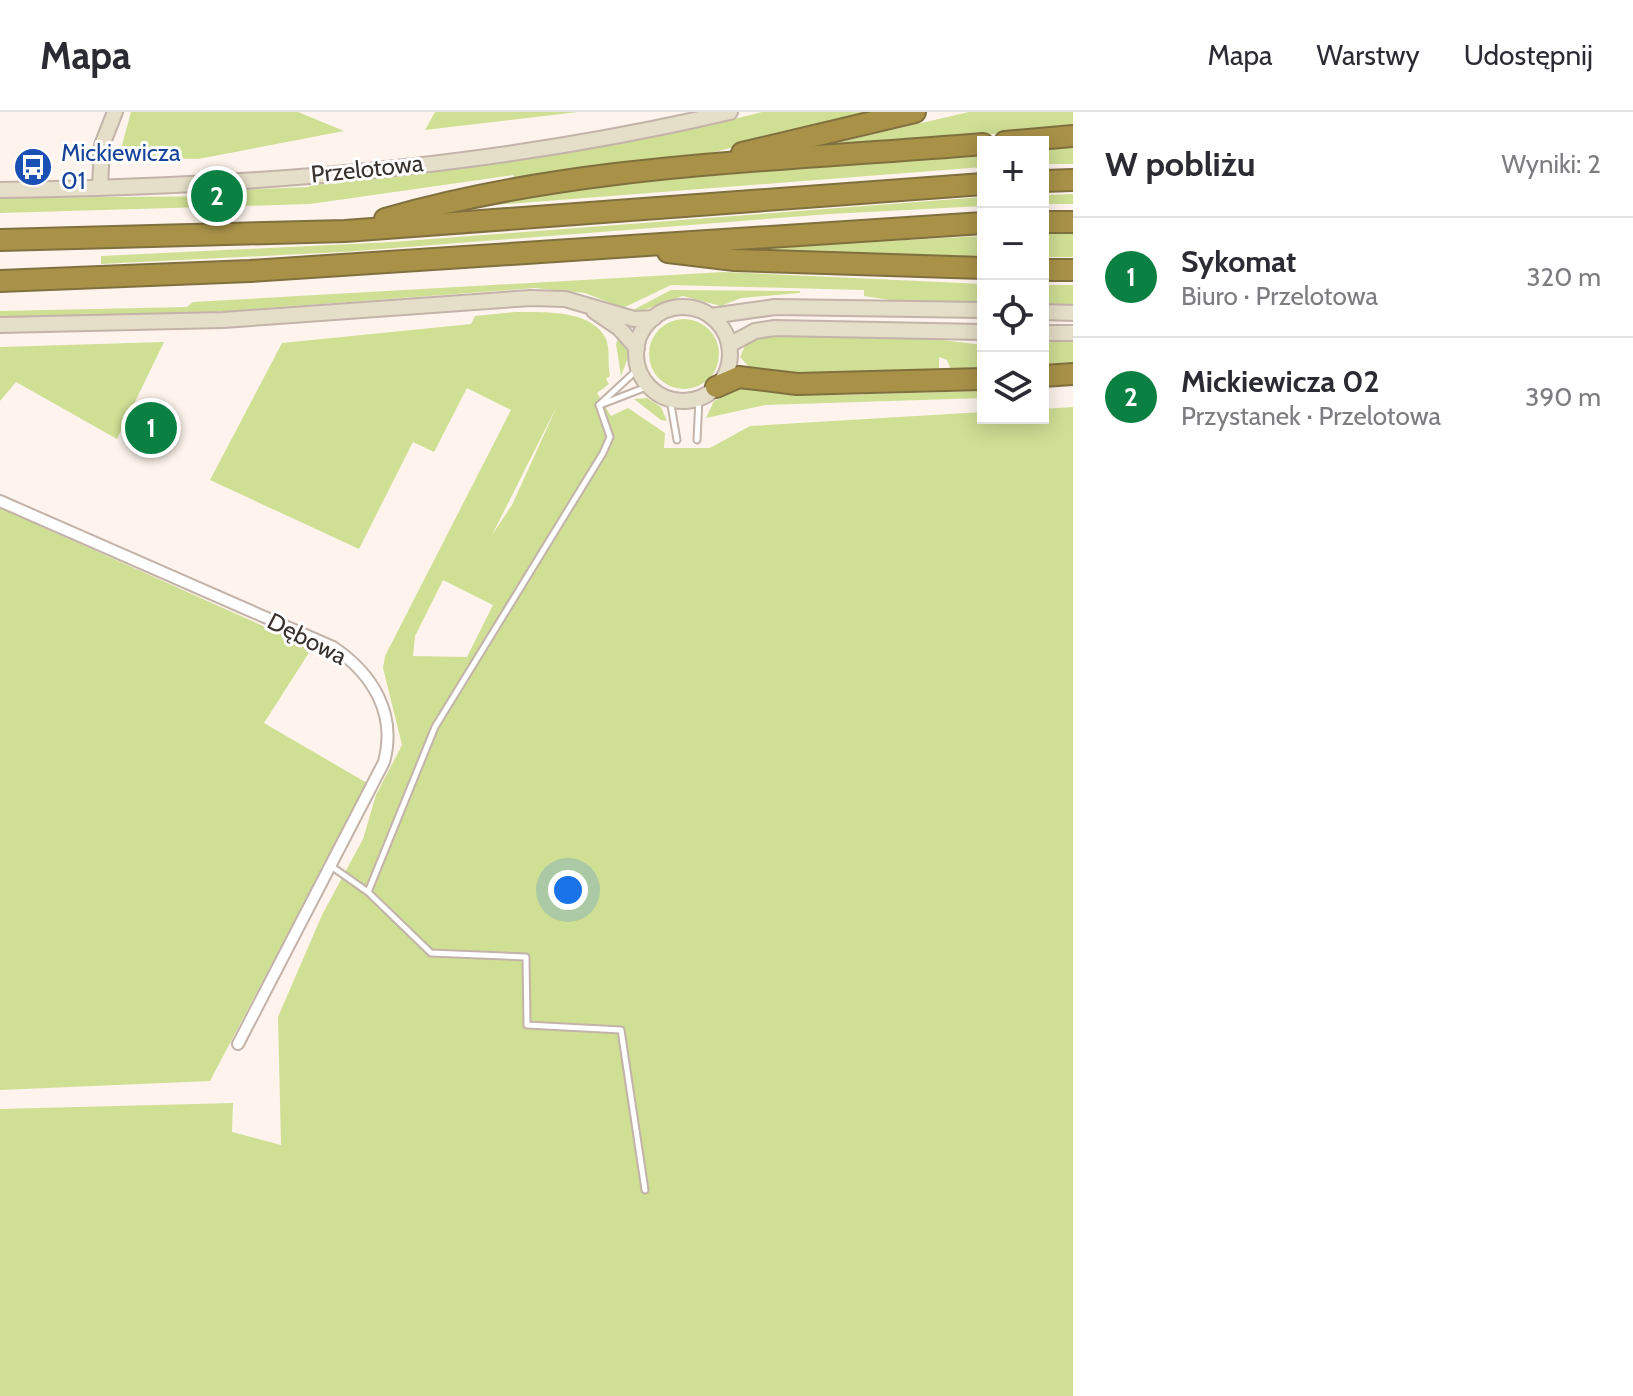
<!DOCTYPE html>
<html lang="pl">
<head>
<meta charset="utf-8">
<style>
	body { margin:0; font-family:Cabin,sans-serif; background:#f2f2f3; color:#2b2b33 }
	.controls { position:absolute; right:24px; top:24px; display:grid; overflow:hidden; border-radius:0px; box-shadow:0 4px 20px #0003 }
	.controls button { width:72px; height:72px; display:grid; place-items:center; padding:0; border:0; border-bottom:2px solid #e1e1e2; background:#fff; color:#2b2b33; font:40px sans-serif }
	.you { position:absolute; left:568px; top:778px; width:28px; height:28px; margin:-20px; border:6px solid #fff; border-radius:50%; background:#1a73e8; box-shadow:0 0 0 12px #1a73e833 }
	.badge { display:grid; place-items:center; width:52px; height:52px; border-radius:50%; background:#0b8043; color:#fff; font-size:26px; font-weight:700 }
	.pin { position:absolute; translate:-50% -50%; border:4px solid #fff; box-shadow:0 2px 8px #0006 }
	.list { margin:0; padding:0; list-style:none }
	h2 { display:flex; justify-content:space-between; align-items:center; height:104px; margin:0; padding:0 32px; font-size:34px }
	h2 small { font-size:26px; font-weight:400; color:#7c7c81 }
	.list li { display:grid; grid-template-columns:52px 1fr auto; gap:24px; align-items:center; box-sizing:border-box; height:120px; padding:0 32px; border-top:2px solid #e1e1e2 }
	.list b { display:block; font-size:30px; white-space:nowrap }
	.list p { margin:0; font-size:26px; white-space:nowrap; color:#7c7c81 }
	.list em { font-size:26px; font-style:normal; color:#7c7c81 }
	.icon { flex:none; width:44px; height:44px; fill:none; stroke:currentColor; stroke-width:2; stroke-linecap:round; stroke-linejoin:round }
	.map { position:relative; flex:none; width:1073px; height:1284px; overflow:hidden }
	header { display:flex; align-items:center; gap:48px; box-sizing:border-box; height:112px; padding:0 40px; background:#fff; border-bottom:2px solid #e1e1e2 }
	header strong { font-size:38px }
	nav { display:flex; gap:44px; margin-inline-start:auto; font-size:28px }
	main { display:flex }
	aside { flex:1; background:#fff }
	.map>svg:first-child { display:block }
	.green { fill:#cfdf94; fill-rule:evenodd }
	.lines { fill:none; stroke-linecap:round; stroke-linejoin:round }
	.lane-casing { stroke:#c3b3a9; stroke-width:9 }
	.street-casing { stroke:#c3b3a9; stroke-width:14 }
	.secondary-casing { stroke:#c3b3a9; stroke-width:18 }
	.highway-casing { stroke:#81703f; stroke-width:24 }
	.lane { stroke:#fff; stroke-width:5 }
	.street { stroke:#fff; stroke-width:10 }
	.secondary { stroke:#e5dec8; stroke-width:14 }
	.highway { stroke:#a99248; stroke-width:20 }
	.labels { text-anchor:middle; stroke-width:6; stroke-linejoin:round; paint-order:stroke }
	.transit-label { font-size:24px; fill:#164399; stroke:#fff; text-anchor:start }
	.street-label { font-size:24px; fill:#38322e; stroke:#fff }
</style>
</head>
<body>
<header>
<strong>Mapa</strong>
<nav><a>Mapa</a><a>Warstwy</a><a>Udostępnij</a></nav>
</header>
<main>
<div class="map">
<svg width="1073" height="1284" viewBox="0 0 1073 1284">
	<rect width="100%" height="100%" fill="#fef4ed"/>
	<g class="green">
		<path d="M131,0H298L344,19L198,47L131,46L122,33Z"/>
		<path d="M435,0H578L425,18Z"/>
		<path d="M762,0H877L694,45L515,66L513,63L310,92L0,101V86L237,84L238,78L308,75L323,69C471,53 617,39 762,0Z"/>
		<path d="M969,0H1073V15L800,39Z"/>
		<path d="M1073,32V52H1043V35Z"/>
		<path d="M983,40V55L457,96L608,73Z"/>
		<path d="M1073,82V92H1043V83Z"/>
		<path d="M983,85V94L830,102L343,140L101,152V144L392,130Z"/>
		<path d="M1073,121V145H1043V122Z"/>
		<path d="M983,124V145L733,137Z"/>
		<path d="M724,160L983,172V191L897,189L864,184V178L671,173L623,196L585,181L535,176L189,202L0,207V199L187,195L193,190Z"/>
		<rect x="1043" y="173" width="30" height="20"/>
		<path d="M671,178L800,179V181L741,186L721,194L683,184L641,199H631Z"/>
		<path d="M515,200C541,200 590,197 605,225C611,236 607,252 610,264L606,267L609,272L597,281L611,304L628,296L665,321L664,336H710L750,314L983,300V306H1043V297L1073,295V1284H0V997L233,991L232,1020L281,1033L278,905L322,803L363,727L376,683L402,633L383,556L385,544L511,298L467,276L434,340L413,330L359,437L210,368L282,231L471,212L475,204ZM558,292L512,393L492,423ZM443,468L493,493L467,545L413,544L415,524Z"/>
		<circle cx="684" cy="242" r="35"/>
		<path d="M619,223L629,243L621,264L616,232Z"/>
		<path d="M762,224L934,227L983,233V257L951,258L947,248L939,245V260L775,263L753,259L740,245L745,234Z"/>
		<path d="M164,230L117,327L16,270L0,289V235Z"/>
		<path d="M1052,230H1073V250L1043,252V233Z"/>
		<path d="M745,275L838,283L983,279V286L765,293L706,306L714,289Z"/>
		<path d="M647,286L661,295L667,309L661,308L634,287Z"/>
		<path d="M0,396L312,536L264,611L367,671L210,969L0,978Z"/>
	</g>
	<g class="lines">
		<g class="lane-casing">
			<g id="lane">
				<path d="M670,287L677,328"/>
				<path d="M599,293L610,325L603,341L435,615L368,780L431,841L526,845L527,913L621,918L645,1078"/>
				<path d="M599,293L639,256"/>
				<path d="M600,293L649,274"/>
				<path d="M697,328L699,286"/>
				<path d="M331,754L368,780"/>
			</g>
		</g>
		<g class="street-casing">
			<path id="street" d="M0,389L333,535C373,562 397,602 384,650L238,932"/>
		</g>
		<g class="secondary-casing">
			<g id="secondary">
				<path d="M100,75L102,33L115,0"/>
				<path d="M0,78C244,75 492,56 730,0"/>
				<circle cx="683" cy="242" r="47"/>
				<path d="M594,199L619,216L637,236"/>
				<path d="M1043,200L1073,201"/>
				<path d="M711,204L775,195L983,198"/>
				<path d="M0,213L223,208L530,186L565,187L634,207L654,206"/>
				<path d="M1043,221H1073"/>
				<path d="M729,233L755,219L775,216L983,220"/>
			</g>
		</g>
		<g class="highway-casing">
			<g id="highway">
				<path d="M1005,30L1073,24"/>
				<path d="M742,41L915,0"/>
				<path d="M1043,69L1073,68"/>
				<path d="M385,107C578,51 784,49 983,32"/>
				<path d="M1043,110H1073"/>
				<path d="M0,128L345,119L983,72"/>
				<path d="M668,140L735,148L983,156"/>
				<path d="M1043,158H1073"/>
				<path d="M0,169L250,159L983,111"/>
				<path d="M1043,264L1073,262"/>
				<path d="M716,275L739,265L797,272L983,267"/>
			</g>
		</g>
		<use href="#lane" class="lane"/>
		<use href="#street" class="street"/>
		<use href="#secondary" class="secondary"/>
		<use href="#highway" class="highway"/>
	</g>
	<defs>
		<g id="bus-disc" transform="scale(2)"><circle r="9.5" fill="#1a4fb4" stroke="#fff"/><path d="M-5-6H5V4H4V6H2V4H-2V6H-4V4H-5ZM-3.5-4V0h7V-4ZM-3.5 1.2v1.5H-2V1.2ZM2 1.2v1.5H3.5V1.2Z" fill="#fff"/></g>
	</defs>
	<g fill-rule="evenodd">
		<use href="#bus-disc" x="33" y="55"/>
	</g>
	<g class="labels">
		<g class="transit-label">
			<text x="61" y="49">Mickiewicza<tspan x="61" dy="28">01</tspan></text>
		</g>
		<g class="street-label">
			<text transform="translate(367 57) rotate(-6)" y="8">Przelotowa</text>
			<text transform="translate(307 527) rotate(27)" y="8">Dębowa</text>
		</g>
	</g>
</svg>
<div class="controls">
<button>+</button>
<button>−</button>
<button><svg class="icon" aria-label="locate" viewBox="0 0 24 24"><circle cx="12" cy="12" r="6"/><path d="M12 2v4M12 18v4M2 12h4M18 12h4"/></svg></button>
<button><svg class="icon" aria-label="layers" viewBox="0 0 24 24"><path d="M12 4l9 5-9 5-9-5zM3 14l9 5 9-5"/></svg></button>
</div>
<div class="you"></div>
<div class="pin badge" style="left:151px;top:316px">1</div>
<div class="pin badge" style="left:217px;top:84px">2</div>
</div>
<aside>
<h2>W pobliżu<small>Wyniki: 2</small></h2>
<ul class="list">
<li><span class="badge">1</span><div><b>Sykomat</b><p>Biuro · Przelotowa</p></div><em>320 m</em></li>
<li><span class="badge">2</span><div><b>Mickiewicza 02</b><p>Przystanek · Przelotowa</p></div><em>390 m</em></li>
</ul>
</aside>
</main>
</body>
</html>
